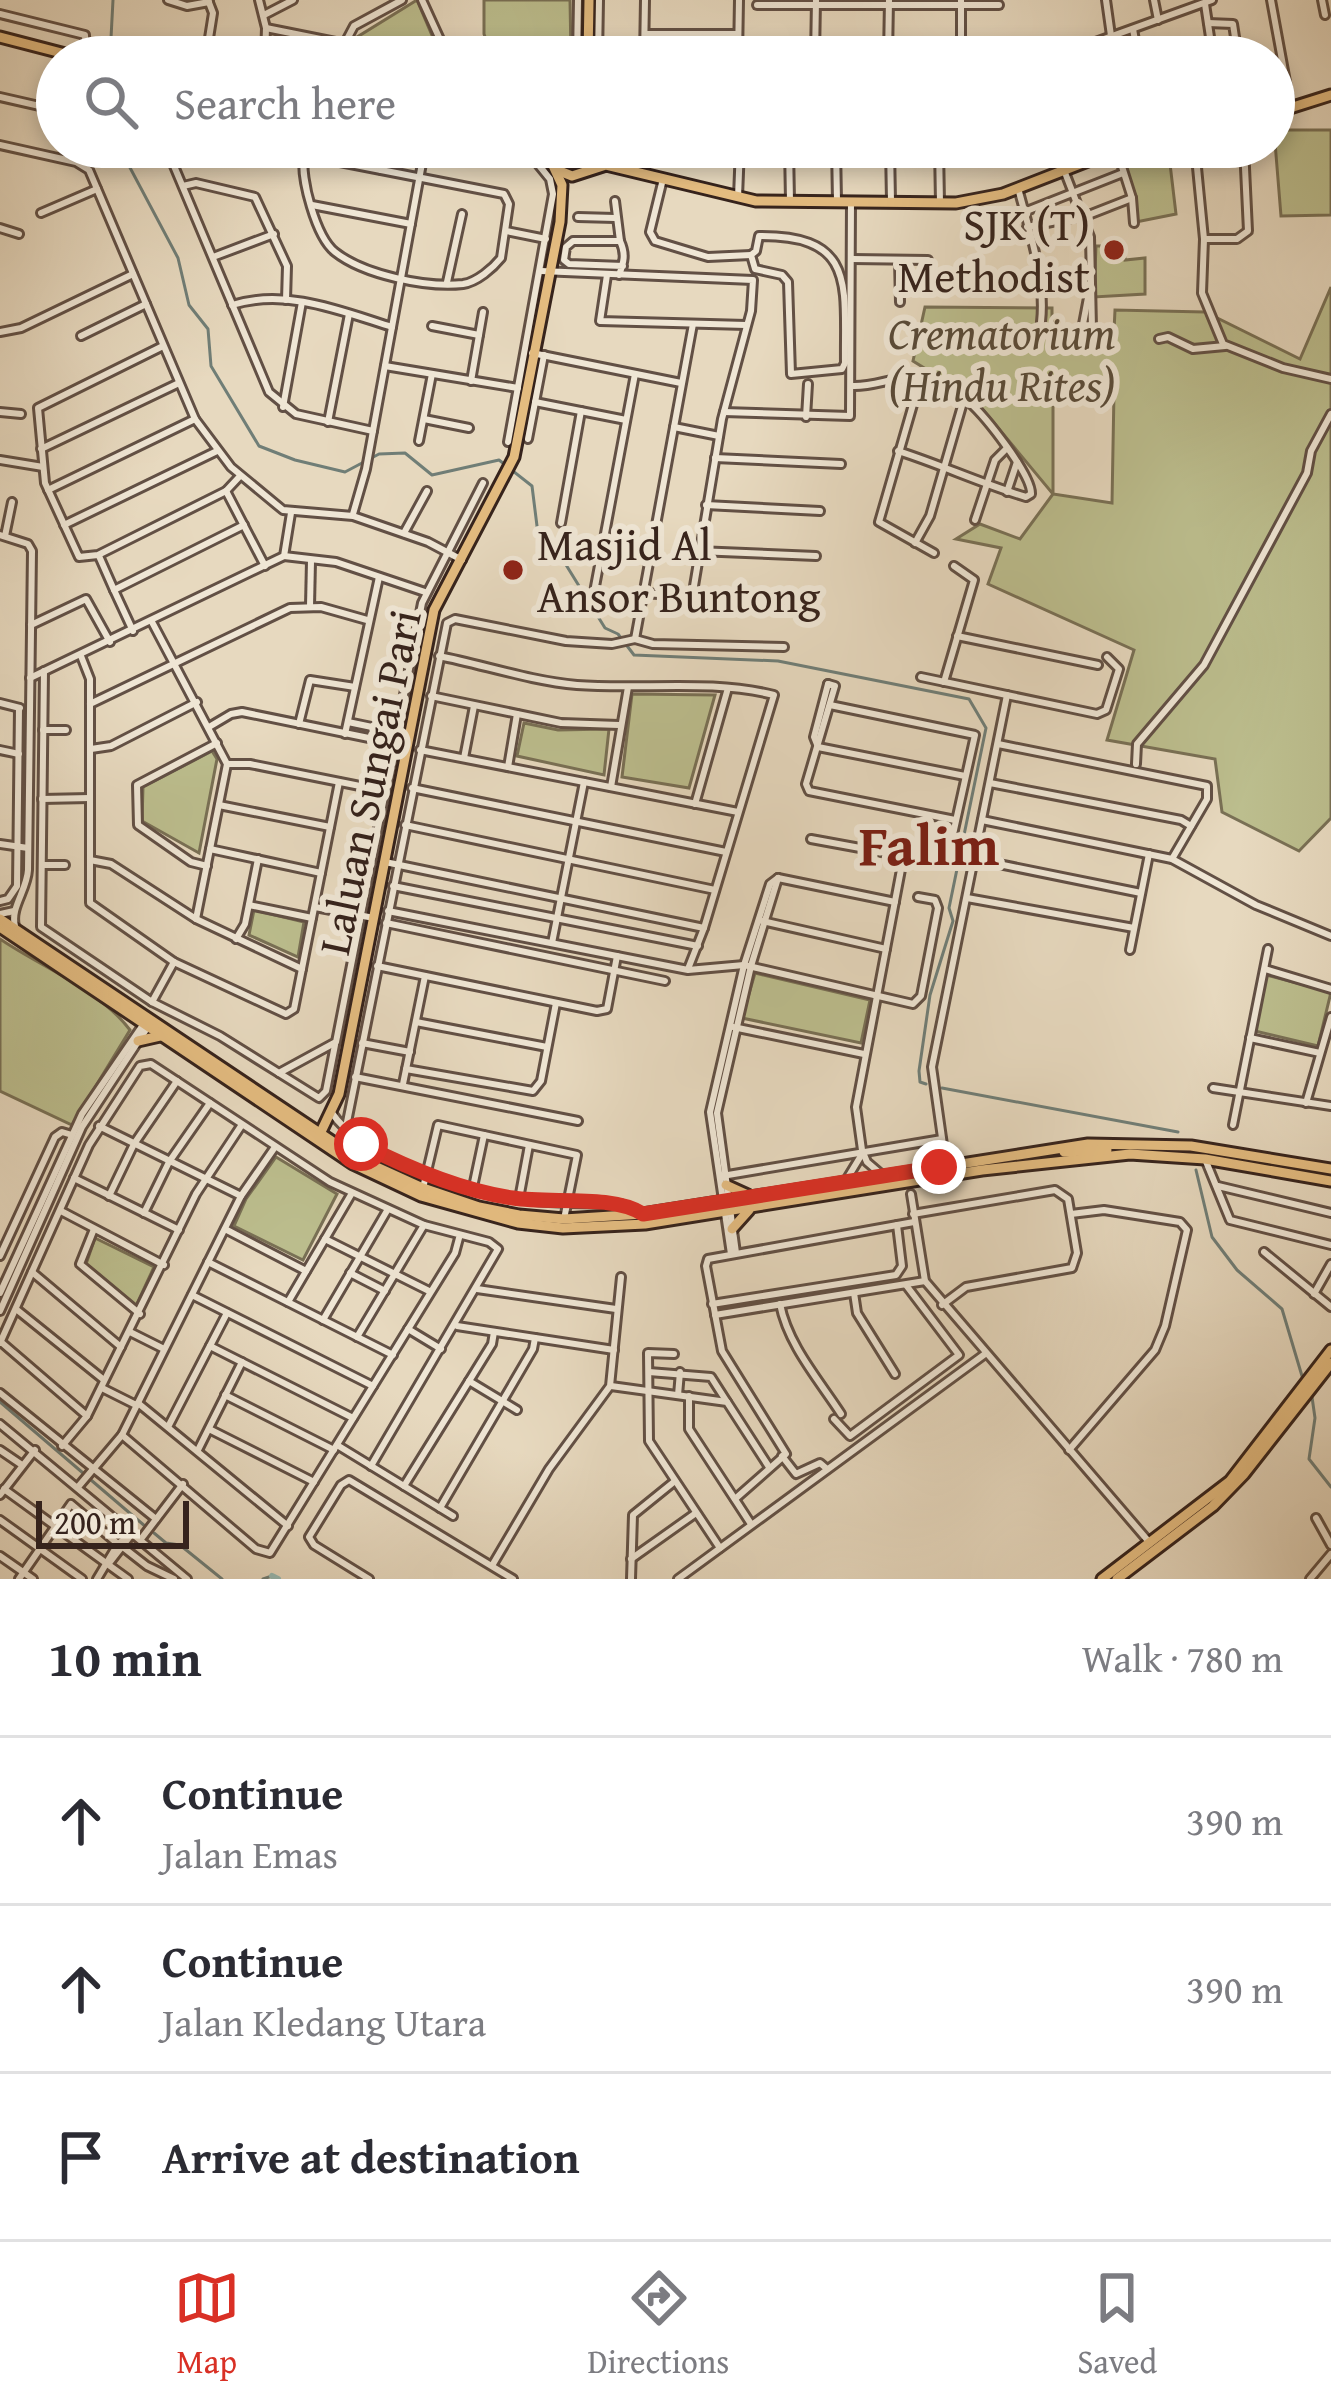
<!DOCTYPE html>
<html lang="en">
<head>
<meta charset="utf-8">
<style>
	body { margin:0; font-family:"Gentium Book Plus",serif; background:#f2f2f3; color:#2b2b33 }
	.scale { position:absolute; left:36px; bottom:30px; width:153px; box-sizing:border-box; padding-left:12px; border:6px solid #36231c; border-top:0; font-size:33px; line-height:42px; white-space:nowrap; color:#36231c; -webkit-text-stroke:9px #efe6d5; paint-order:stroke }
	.stop { position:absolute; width:36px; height:36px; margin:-27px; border:9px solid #d93025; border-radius:50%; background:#fff }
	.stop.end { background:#d93025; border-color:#fff; box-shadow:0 3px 12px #0008 }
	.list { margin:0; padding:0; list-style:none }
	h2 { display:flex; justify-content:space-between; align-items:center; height:156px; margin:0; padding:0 48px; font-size:51px }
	h2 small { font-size:39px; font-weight:400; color:#7c7c81 }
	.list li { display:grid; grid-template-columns:78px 1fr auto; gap:36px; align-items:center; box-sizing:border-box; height:168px; padding:0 48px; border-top:3px solid #e1e1e2 }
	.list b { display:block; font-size:45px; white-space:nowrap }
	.list p { margin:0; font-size:39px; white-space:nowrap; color:#7c7c81 }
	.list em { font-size:39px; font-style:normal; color:#7c7c81 }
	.icon { flex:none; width:66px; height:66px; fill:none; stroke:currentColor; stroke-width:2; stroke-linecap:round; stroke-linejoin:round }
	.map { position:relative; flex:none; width:1331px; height:1579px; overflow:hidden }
	.search { position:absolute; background:#fff; box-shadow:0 6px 18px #0003; left:36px; right:36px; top:36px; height:132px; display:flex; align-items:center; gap:30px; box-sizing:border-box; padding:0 42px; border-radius:66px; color:#7c7c81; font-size:45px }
	.sheet { height:660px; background:#fff }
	nav { display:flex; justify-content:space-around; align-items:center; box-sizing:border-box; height:168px; border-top:3px solid #e1e1e2; background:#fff; font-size:33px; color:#7c7c81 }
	nav a { display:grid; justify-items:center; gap:6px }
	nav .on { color:#d93025 }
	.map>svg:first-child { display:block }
	.green { fill:#bcbe8e; stroke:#797055; stroke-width:3; fill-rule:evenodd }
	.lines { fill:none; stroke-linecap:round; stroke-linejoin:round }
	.stream { stroke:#707e77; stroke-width:3 }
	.canal { stroke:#97bab3; stroke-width:6 }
	.minor-casing { stroke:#625045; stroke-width:12 }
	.major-casing { stroke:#36231c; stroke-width:15 }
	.minor { stroke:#efe6d5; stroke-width:6 }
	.major { stroke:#e4bc80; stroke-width:9 }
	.route { stroke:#d93025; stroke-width:15 }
	.poi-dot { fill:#8f2418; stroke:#efe6d5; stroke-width:4.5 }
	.labels { text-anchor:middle; stroke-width:12; stroke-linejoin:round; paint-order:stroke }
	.poi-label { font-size:45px; fill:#36231c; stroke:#efe6d5; text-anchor:end }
	.park-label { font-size:45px; font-style:italic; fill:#584a38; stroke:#efe6d5 }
	.street-label { font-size:45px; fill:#36231c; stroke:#efe6d5 }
	.district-label { font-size:57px; font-weight:bold; fill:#7a1f14; stroke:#efe6d5 }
</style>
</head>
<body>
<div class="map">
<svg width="1331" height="1579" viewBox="0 0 1331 1579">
	<rect width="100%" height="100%" fill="#e7d9bf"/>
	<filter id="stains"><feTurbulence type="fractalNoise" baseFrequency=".00167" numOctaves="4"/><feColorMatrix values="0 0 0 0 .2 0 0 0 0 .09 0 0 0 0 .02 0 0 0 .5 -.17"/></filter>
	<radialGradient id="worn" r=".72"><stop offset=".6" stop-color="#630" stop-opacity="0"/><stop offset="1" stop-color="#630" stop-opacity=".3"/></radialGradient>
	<g class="green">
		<path d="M417,0L439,52L354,39Z"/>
		<path d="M484,0H570L571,54L491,53L484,34Z"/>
		<path d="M1274,130H1331V215L1281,216Z"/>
		<path d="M1133,147H1168L1176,214L1136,222L1119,152Z"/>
		<path d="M1096,246H1124L1125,260L1145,258V294L1094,297Z"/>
		<path d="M1331,287V818L1299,851L1222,812L1215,759L1107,740L1134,650L988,584L1001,548L956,539L980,524L1020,539L1053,494L974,399L913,361L925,307L1052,308V328L1114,331L1115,310L1205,312L1300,359ZM1053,388L1114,391L1112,503L1053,494Z"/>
		<path d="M632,694L715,695L689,788L622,777Z"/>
		<path d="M524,723L558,730L609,729L604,775L517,756Z"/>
		<path d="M212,751L217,759L199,853L142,821L143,787Z"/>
		<path d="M254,910L304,922L298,957L249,935Z"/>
		<path d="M0,939C41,967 99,989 130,1030L72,1125L0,1091Z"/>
		<path d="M755,973L870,1000L861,1043L742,1018Z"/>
		<path d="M1266,975L1331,992L1318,1046L1255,1031Z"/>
		<path d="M276,1157L337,1194L303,1260L234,1226L246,1199Z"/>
		<path d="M95,1238L154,1267L136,1306L86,1264Z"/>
	</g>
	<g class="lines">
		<g class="stream">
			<path d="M110,57L113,0"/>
			<path d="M119,147L178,258L189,305L208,329L211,366L259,446L295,460L345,472L379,454L405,453L432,475L499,460L532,486L538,534L563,560L605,628L618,634L634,655L778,661L969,699L986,728L949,908L953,921L930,995L919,1071L920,1082L926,1084"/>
			<path d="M942,1088L1178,1132"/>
			<path d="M1196,1170L1212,1237L1237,1270L1282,1309L1302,1376"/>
			<path d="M1312,1397L1315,1418L1309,1459L1331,1487"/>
			<path d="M0,1402L83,1473"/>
			<path d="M91,1480L146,1527"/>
			<path d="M154,1533L166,1543L180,1545L222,1579"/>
			<path d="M263,1579L272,1576"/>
		</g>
		<path class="canal" d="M272,1576L278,1579"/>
		<g class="minor-casing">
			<g id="minor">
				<path d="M168,0L187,6L209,2"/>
				<path d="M259,0L266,28L265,57"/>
				<path d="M422,0L448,57"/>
				<path d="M961,0V50"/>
				<path d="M1106,0L1114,57"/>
				<path d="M1154,0L1158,20"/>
				<path d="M1271,0L1291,109"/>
				<path d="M1322,0L1325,15"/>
				<path d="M1205,4L1213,57"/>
				<path d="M757,5H999"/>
				<path d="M0,14L85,35L86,57"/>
				<path d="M264,15L293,0"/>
				<path d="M1208,23L1233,24L1238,57"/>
				<path d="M266,28L410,57"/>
				<path d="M1133,29L1138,57"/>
				<path d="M645,34H738"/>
				<path d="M345,43L354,26L402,0"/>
				<path d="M1136,48L1163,43L1167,57"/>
				<path d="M751,52H991L1013,57"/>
				<path d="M124,57L127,47L136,44L206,56"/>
				<path d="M206,57L213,13L208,0"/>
				<path d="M577,57L578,0"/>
				<path d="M598,57L599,0"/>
				<path d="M644,57L645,0"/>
				<path d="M738,57L739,0"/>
				<path d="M815,57L816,0"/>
				<path d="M888,57L889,0"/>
				<path d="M1054,57L1212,0"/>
				<path d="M0,97L57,110"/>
				<path d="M0,145L76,162L89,170L195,419L231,467L283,510L353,516L428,542L462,560"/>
				<path d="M166,147L269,392L296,414L373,431"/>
				<path d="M263,147L504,194L509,204L501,258C493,268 477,282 463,284C427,288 364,275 335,252C316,237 300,178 304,155"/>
				<path d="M610,147L623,154L692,153V147"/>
				<path d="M789,147L790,201"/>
				<path d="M836,147L837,201"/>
				<path d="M890,147L891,201"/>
				<path d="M939,147L940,203"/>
				<path d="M1055,147L1090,237L1092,328"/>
				<path d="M1195,147L1204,239L1202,293L1223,344L1283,368L1331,379"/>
				<path d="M700,150L739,151"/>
				<path d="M1117,151L1132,198L1134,223"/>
				<path d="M381,170L387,147"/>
				<path d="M663,179L650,232L655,241L708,257L751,255"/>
				<path d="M183,186L196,183L255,197L287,266L286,300"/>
				<path d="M1018,188C1029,230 1046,279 1041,322"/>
				<path d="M738,197L740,147"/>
				<path d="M615,201L620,241"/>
				<path d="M312,205L411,224"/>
				<path d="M1024,212L1123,173"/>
				<path d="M41,213L97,189"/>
				<path d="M578,217L615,218"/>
				<path d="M1027,227L1091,214L1132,198"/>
				<path d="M0,228L19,234"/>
				<path d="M506,231L546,239"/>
				<path d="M759,236C857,235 844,287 845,363L842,369L791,374L788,282L782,275L755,269L751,255L756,251Z"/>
				<path d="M1204,239H1237L1248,231L1244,147"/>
				<path d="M213,257L274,234"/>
				<path d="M852,259L928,260"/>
				<path d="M899,260L900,302"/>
				<path d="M541,271L753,280L751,311L722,419L692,598"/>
				<path d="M607,275L600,321L746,325"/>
				<path d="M619,275C624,262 626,254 620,241H573L566,247L564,260L569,264L623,266"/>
				<path d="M447,282L462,214"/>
				<path d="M1090,287L1083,324L1092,328"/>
				<path d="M232,305C286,288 341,311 392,327"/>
				<path d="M432,326L479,335"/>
				<path d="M0,332L21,328L133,274"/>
				<path d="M81,336L146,304"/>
				<path d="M1159,339L1168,337L1193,349L1225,346"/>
				<path d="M163,346L38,408L45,483L79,557L98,555L226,491L240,476"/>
				<path d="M532,353L681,383"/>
				<path d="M385,366L518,388"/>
				<path d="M921,377L879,522L934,553"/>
				<path d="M471,381L483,312"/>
				<path d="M853,386C877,387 904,372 927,379C941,382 958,393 969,402C985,416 1032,475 1031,494L1026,497C982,484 942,465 898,451"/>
				<path d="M535,402L626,420"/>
				<path d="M283,407L302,302"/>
				<path d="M0,412L21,414"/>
				<path d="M724,412L850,416L851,201"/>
				<path d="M806,417L808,384"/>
				<path d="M424,419L469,428"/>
				<path d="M328,422L349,314"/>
				<path d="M674,427L719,436"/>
				<path d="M528,439L544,355"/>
				<path d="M419,441L432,374"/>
				<path d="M508,442L553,194L550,179L524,147"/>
				<path d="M41,449L179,383"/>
				<path d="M715,458L841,464"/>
				<path d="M0,460L43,467"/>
				<path d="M48,490L195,419"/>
				<path d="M226,491L265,566"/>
				<path d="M1007,492L1017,462"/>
				<path d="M706,505L820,511"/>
				<path d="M353,514L366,469L425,147"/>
				<path d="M975,520L995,460L1006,449"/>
				<path d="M561,523L581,411"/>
				<path d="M64,525L217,451"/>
				<path d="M404,533L427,491"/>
				<path d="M0,535L28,544L32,551L28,870C27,890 10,908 15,926"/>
				<path d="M5,536L12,502"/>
				<path d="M915,543L930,516L964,399"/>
				<path d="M697,551L816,556"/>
				<path d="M99,556L114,590L244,525"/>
				<path d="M284,556L336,562L425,592"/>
				<path d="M114,590L133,631"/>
				<path d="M594,592L635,374"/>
				<path d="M642,593L791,602"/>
				<path d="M310,606L311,561"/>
				<path d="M152,622L227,764L196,919"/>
				<path d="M31,625L86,599L110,642"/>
				<path d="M957,636L1098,665"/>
				<path d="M635,639L693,324"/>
				<path d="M81,656L90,679V903L174,962L286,1014L294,1009L339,782"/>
				<path d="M439,656C484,665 531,681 577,685C642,690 710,679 774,695L704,928L688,969"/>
				<path d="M44,671L41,927L152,1002L220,1036L279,1073L336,1042L422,603L483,483"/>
				<path d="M921,677L1097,714L1106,710L1119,669L1107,657"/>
				<path d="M30,678L284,556L291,513"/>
				<path d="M944,682L974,580L954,566"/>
				<path d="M828,684L835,686L806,784L809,791L955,820"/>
				<path d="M828,684L814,737L818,747L965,776"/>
				<path d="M431,696L561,723L619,725"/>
				<path d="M0,703L20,708"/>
				<path d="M90,704L290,608L321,607L367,620"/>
				<path d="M348,722L396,732"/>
				<path d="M299,724L310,680L355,687"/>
				<path d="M209,727L231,714L242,712L408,746"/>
				<path d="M43,730H66"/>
				<path d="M345,734L379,577"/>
				<path d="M998,744L1207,786V799L1172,859"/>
				<path d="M91,749L111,746L197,702"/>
				<path d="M0,750L19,754"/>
				<path d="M420,750L738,812"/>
				<path d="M464,758L474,706"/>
				<path d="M227,764H250L385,791"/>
				<path d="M1136,764L1137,744L1204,665L1307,473L1311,451L1331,414"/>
				<path d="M508,767L517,714"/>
				<path d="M990,783L1181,820L1191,826"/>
				<path d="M611,787L628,687"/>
				<path d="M412,788L726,852"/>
				<path d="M42,799L90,798"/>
				<path d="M695,804L728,688"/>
				<path d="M219,805L330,827"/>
				<path d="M982,820L1172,859L1256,905L1331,936"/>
				<path d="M405,825L715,890"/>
				<path d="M811,839L942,863L948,857L975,735L830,705"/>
				<path d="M0,844L28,848"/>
				<path d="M210,849L321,873"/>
				<path d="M974,859L1141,893"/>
				<path d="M90,860L111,864L196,919L302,969"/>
				<path d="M385,862L704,928"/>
				<path d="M42,865H65"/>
				<path d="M207,866L191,862L138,825L137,785L217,743"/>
				<path d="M778,878L895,902"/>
				<path d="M393,886L698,946"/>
				<path d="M967,898L1134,928"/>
				<path d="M0,901L8,899L17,886L19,708"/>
				<path d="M249,905L312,918"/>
				<path d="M315,907L374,918"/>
				<path d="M388,911L688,970L744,965L913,1004L921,996L938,908L935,900L918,897"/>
				<path d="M0,914L14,911"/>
				<path d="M762,921L886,949"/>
				<path d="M386,923L665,981"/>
				<path d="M236,939L245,924L258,859"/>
				<path d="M552,943L584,782"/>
				<path d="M1130,950L1149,854"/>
				<path d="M377,966L597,1011L607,1009L617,956"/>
				<path d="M1265,969L1331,989"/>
				<path d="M152,1002L174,962"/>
				<path d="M416,1022L547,1047"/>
				<path d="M733,1027L864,1054"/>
				<path d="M1250,1038L1320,1053"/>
				<path d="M362,1043L410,1052"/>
				<path d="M406,1069L533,1091L541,1081L556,1003"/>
				<path d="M279,1073L319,1098L326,1091L335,1045"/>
				<path d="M355,1077L578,1121"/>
				<path d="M403,1084L425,976"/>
				<path d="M1213,1088L1331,1106"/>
				<path d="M1306,1103L1331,1017"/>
				<path d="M332,1113C360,1156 466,1192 517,1199C551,1204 586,1203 621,1204L639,1211"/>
				<path d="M1233,1125L1268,949"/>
				<path d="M99,1126L241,1196"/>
				<path d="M345,1132L447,623L455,619L566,641L612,644L635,639L653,644L784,647"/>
				<path d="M1205,1159L1230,1220L1331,1245"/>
				<path d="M939,1167L944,1152L932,1067L1007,695"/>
				<path d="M881,1174L867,1162L862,1150L856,1107L903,859"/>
				<path d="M722,1176L942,1139"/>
				<path d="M74,1178L179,1230"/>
				<path d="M845,1182L862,1154"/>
				<path d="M1218,1186L1331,1213"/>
				<path d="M473,1187L484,1135"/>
				<path d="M423,1188L438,1125L577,1155L564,1219"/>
				<path d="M911,1194L925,1281L1150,1543"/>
				<path d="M109,1196L134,1144L177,1081"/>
				<path d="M519,1199L529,1145"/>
				<path d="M61,1211L164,1265"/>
				<path d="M144,1213L169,1162L210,1103"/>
				<path d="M913,1214L1055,1190L1068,1199L1077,1253L1072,1268L966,1287L942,1305"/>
				<path d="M94,1229L80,1264L140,1314"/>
				<path d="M225,1229L306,1271"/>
				<path d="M325,1239L429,1291"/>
				<path d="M1264,1252L1331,1307"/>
				<path d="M736,1253L717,1113L751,966L778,878"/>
				<path d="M731,1254L710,1112L744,965L770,884L778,878"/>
				<path d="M0,1256L55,1137L62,1132L72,1135"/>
				<path d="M208,1262L393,1355"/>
				<path d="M32,1272L121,1347"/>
				<path d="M350,1273L385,1291"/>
				<path d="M477,1289L616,1309"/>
				<path d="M0,1293L82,1114L145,1022"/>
				<path d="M854,1293L857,1313L895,1374"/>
				<path d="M1314,1294L1331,1264"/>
				<path d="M192,1295L373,1386"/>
				<path d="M288,1302L352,1193"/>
				<path d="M712,1304L896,1275L902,1266L897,1225"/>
				<path d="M780,1304C788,1345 819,1380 841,1414"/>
				<path d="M16,1309L104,1380"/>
				<path d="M0,1311L82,1127L149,1025"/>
				<path d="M715,1315L925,1281"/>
				<path d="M323,1320L388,1209"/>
				<path d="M457,1326L614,1350"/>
				<path d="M408,1329L441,1349"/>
				<path d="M130,1332L164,1349"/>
				<path d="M357,1337L424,1225"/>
				<path d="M1,1342L87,1416"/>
				<path d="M0,1343L89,1145L140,1066L151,1064L330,1182L424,1225L489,1242L498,1249L371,1466"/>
				<path d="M210,1346L353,1418"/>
				<path d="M674,1354L648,1353L649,1441L720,1548"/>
				<path d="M649,1372L711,1377L727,1402"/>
				<path d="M469,1381L517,1410"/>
				<path d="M611,1386L727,1402L769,1467"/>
				<path d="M102,1388L136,1405"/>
				<path d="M0,1393L156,1519"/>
				<path d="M225,1395L334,1450"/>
				<path d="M678,1395L680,1372"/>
				<path d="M689,1396V1429L751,1524"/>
				<path d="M138,1403L288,1526"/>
				<path d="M834,1419L850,1436L959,1355L906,1285"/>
				<path d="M0,1424L187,1579"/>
				<path d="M169,1425L227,1313"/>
				<path d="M209,1429L314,1482"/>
				<path d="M122,1435L256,1549L270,1553L455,1253L459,1238"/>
				<path d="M337,1445L453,1516"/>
				<path d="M62,1446L87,1416L196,1194L241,1126"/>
				<path d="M0,1450L22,1465"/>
				<path d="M198,1450L242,1362"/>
				<path d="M1069,1450L1155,1350L1165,1326L1187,1230L1180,1222L1104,1210L1071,1214"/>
				<path d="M782,1456L796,1474L820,1463L827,1469"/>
				<path d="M404,1486L492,1344L494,1332"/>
				<path d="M78,1487L122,1435L241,1196L275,1147"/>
				<path d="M4,1489L128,1579"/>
				<path d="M0,1495L35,1450"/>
				<path d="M735,1499L786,1454L722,1351L706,1266L708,1259L914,1222"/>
				<path d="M440,1508L533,1349L535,1338"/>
				<path d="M1316,1518L1331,1545"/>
				<path d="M0,1520L82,1579"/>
				<path d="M141,1539L183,1484"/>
				<path d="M124,1548L147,1566L174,1579"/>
				<path d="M0,1556L33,1579"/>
				<path d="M631,1559L696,1513"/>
				<path d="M110,1562L131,1535"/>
				<path d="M493,1564L549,1469L610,1386L621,1277"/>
				<path d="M19,1579L71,1504L118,1544"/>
				<path d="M97,1579L118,1544L132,1533"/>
				<path d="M369,1579L314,1545L309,1537L341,1485L349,1480L513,1579"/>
				<path d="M631,1579L633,1515L675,1481"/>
				<path d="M678,1579L985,1354"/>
				<path d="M1310,1579L1331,1554"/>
			</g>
		</g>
		<g class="major-casing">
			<g id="major">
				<path d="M0,37L77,57"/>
				<path d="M588,57L589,0"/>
				<path d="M1274,113L1331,95"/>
				<path d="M595,147L613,162"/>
				<path d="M557,170L572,176L606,165L756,201L956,203L1003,194L1124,147"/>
				<path d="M0,919L357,1158L423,1188L479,1207L519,1215L564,1219L643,1214L1088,1144L1191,1146L1331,1169"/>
				<path d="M0,927L353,1164L421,1196L518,1223L563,1228L645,1224L982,1170L1130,1154L1205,1159L1331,1181"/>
				<path d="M138,1041L160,1036"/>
				<path d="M319,1136L339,1094L434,610L514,457L560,222L562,185L550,159V147"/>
				<path d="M1064,1152L1107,1150"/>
				<path d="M726,1185L748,1195"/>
				<path d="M732,1229L749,1210"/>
				<path d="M1102,1579L1230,1481L1331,1350"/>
				<path d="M1117,1579L1213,1506L1244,1474L1331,1363"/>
			</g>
		</g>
		<use href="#minor" class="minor"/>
		<use href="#major" class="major"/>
	</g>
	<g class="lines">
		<path class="route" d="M361,1144C406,1167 462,1191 513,1198C551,1204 612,1194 643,1214L939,1167"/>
	</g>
	<g class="poi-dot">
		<circle cx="1114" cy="250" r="12"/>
		<circle cx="513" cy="570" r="12"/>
	</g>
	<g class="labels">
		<g class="poi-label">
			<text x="1090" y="240">SJK (T)<tspan x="1090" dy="52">Methodist</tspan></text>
			<text x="537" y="560" text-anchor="start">Masjid Al<tspan x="537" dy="52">Ansor Buntong</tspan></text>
		</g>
		<g class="park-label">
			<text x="1002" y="349">Crematorium<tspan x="1002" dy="52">(Hindu Rites)</tspan></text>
		</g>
		<g class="street-label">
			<text transform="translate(369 782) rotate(-78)" y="16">Laluan Sungai Pari</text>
		</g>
		<g class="district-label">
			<text x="929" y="865">Falim</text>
		</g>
	</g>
	<rect width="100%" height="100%" filter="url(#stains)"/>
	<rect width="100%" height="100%" fill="url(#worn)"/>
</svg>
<div class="scale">200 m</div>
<div class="stop" style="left:361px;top:1144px"></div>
<div class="stop end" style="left:939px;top:1167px"></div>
<div class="search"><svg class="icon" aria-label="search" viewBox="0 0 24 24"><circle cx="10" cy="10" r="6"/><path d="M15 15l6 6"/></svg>Search here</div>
</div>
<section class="sheet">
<h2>10 min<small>Walk · 780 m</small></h2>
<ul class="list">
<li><svg class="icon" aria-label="ahead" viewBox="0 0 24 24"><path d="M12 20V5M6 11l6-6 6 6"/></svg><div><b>Continue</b><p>Jalan Emas</p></div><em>390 m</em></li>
<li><svg class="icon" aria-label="ahead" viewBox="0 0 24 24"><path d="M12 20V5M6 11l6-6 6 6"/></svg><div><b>Continue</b><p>Jalan Kledang Utara</p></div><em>390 m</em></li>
<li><svg class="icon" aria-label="arrive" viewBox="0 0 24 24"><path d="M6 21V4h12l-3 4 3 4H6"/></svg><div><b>Arrive at destination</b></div></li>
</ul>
</section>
<nav>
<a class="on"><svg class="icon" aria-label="map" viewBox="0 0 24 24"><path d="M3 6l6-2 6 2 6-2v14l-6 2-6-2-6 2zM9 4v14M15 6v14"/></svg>Map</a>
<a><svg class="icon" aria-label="directions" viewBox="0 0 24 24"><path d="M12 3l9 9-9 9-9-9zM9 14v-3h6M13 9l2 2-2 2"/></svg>Directions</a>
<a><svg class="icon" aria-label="saved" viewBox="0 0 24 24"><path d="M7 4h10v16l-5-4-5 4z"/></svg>Saved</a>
</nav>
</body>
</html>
